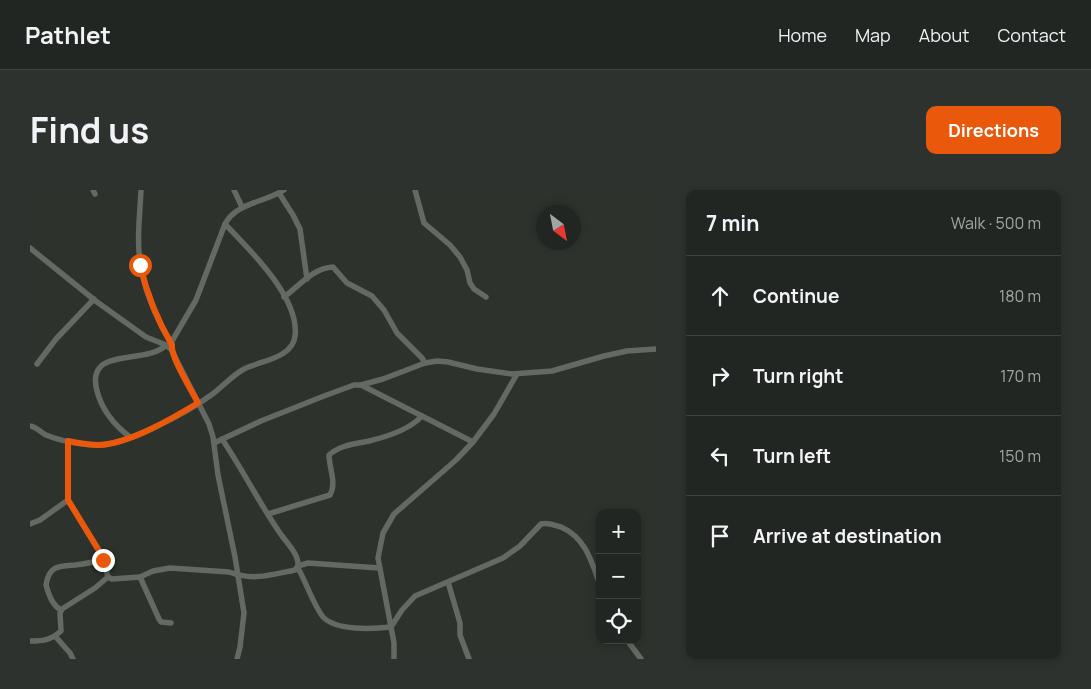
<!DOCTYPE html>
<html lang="en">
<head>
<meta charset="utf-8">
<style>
	body { margin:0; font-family:Manrope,sans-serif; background:#2e322f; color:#f1f3f6 }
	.controls { position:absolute; right:15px; bottom:15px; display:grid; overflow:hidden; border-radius:10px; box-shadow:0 2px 8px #0003 }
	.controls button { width:45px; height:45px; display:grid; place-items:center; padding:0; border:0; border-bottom:1px solid #3f4340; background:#222622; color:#f1f3f6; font:25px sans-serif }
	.compass { position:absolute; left:506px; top:15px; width:45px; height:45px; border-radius:50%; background:#222622; box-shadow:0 2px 8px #0003; rotate:148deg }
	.stop { position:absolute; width:15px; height:15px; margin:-11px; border:4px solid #ea580c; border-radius:50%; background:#fff }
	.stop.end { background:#ea580c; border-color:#fff; box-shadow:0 1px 5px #0008 }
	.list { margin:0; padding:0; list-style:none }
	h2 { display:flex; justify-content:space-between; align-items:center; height:65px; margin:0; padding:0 20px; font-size:21px }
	h2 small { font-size:16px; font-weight:400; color:#a2a5a5 }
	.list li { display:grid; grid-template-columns:32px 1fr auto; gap:15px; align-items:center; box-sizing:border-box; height:80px; padding:0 20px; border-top:1px solid #3f4340 }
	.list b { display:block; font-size:19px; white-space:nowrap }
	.list em { font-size:16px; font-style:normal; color:#a2a5a5 }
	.icon { flex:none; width:28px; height:28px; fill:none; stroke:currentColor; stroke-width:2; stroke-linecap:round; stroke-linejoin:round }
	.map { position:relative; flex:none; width:626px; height:469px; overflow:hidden; border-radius:10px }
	header { display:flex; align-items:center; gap:30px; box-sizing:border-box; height:70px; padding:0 25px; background:#222622; border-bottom:1px solid #3f4340 }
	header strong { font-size:24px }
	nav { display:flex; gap:28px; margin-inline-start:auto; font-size:18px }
	.intro { display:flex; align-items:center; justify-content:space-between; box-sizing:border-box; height:120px; padding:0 30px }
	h1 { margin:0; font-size:35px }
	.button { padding:12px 22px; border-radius:10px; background:#ea580c; color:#fff; font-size:18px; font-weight:700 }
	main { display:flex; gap:30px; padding:0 30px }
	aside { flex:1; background:#222622; border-radius:10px; box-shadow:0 2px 8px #0003 }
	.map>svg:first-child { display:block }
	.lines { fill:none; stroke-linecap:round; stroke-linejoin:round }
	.minor { stroke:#636963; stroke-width:5.5 }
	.route { stroke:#ea580c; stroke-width:6 }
</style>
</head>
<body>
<header>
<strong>Pathlet</strong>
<nav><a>Home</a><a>Map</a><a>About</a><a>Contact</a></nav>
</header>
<div class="intro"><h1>Find us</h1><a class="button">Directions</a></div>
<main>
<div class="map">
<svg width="626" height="469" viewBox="0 0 626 469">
	<rect width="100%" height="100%" fill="#2d322d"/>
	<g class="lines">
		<g class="minor">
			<path d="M63,0L65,4"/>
			<path d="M111,0C110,25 106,52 111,77C115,104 128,131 142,155"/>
			<path d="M204,0L212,17"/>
			<path d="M385,0L394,33L420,55L430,67L437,80L440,93L444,99L456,107"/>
			<path d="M249,3L263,25L270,39L277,89"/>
			<path d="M0,58L67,112L116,147L136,155L141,159"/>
			<path d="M254,107C269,96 283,78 303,77L317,93L342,106L354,120L367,143L392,168L395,173"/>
			<path d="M7,174L26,149L64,109"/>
			<path d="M331,195L443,252"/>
			<path d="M0,236C7,237 10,242 16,245C31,251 52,255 68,255C97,255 160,221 184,203C194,195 203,185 214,179C230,171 263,168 265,146C270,108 219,59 195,34"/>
			<path d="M100,247C84,235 72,220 67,201C55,155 116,176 136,155"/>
			<path d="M192,249C213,280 230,315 252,346C258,354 269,365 268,376"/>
			<path d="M184,253L231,231L294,206L324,195H331L353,189L395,173L407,171L418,172L447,179L482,184L522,181L574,166L597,161L626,159"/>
			<path d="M38,310L71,364L78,387L82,389L110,387L123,381L140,378L199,382C223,391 240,385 265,380L268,376L278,373L349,378"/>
			<path d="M238,324L300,305C307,293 299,278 299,265C310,255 325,254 339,251C356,247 380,239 392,226"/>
			<path d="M0,334L10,330L38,310V251"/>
			<path d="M268,378C276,392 283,414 293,427C306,441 343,439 361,437"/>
			<path d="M110,387L129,429L131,432L141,433"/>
			<path d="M418,392L430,433V445L439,469"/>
			<path d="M31,420C22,415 19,405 16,395C19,375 30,376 45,375C54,374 64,372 73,370"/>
			<path d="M361,437L372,420L385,406L473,368L490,356L511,334C519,332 523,335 531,337C555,347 562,372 570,395"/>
			<path d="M25,446L40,463L43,469"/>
			<path d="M597,450L611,469"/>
			<path d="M0,451C14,451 21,450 31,441L30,423L32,419L65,398L78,387"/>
			<path d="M207,469L210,457L214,423L205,367L188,285L183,247L179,234L141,159L142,151L166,110L195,34C207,12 234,13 254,0"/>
			<path d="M364,469V453L348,368L353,343L364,324L426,270L443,252L464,224L487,184"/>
		</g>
	</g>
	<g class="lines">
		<path class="route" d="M73,370L71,364L38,310V251C48,253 58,255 69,255C99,254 143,228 168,213C162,201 140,166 142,155C127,130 117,104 110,75"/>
	</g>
</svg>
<div class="controls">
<button>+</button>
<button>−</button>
<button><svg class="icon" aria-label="locate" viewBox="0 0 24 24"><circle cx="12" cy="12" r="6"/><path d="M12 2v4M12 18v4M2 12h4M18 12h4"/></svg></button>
</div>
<svg class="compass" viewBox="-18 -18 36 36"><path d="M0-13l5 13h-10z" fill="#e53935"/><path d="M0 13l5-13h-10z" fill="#a2a5a5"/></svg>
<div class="stop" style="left:110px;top:75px"></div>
<div class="stop end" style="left:73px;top:370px"></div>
</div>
<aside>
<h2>7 min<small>Walk · 500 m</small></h2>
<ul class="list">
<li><svg class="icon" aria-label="ahead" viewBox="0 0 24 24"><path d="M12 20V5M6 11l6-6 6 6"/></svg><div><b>Continue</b></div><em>180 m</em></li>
<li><svg class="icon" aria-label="right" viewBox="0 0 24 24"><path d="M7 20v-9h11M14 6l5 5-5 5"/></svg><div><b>Turn right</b></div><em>170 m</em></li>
<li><svg class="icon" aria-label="left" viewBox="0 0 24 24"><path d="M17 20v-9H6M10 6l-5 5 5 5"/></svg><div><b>Turn left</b></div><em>150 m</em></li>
<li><svg class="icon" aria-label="arrive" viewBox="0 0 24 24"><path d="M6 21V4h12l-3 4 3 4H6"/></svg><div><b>Arrive at destination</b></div></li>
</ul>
</aside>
</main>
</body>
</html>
